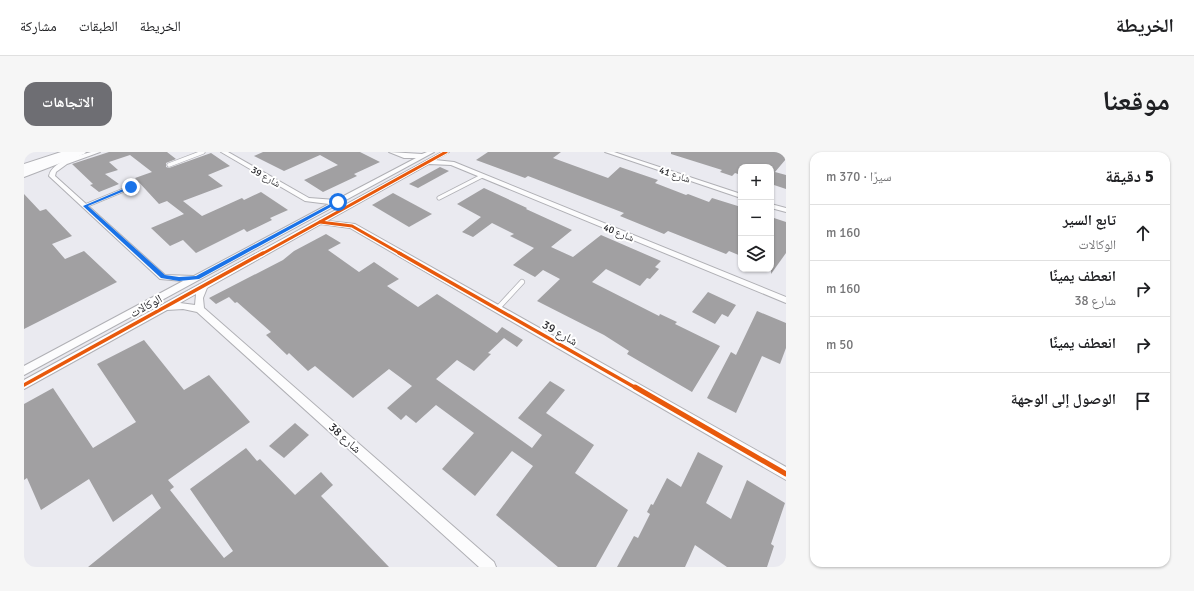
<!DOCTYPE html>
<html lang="ar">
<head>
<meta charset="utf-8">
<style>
	body { margin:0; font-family:Signika,"Noto Naskh Arabic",sans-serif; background:#f6f6f6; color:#202124; direction:rtl }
	.controls { position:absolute; right:12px; top:12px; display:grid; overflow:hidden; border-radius:8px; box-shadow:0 1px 3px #0004 }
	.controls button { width:36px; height:36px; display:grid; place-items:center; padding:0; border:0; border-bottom:1px solid #e0e0e0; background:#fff; color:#202124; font:20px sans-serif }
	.stop { position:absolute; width:12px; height:12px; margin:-9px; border:3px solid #1a73e8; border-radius:50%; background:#fff }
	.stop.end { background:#1a73e8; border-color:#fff; box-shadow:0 1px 4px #0008 }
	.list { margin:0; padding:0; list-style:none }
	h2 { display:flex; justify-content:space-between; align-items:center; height:52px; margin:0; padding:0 16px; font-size:17px }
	h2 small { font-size:13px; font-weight:400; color:#757577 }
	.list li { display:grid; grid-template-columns:26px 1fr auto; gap:12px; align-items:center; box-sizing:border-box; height:56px; padding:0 16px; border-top:1px solid #e0e0e0 }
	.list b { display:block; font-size:15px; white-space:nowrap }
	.list p { margin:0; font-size:13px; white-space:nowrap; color:#757577 }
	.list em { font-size:13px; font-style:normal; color:#757577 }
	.icon { flex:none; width:22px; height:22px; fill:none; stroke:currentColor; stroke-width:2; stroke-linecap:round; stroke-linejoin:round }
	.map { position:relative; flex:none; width:762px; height:415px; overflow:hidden; direction:ltr; border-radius:12px }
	header { display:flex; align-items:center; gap:24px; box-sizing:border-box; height:56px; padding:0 20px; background:#fff; border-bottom:1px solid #e0e0e0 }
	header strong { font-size:19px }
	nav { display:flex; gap:22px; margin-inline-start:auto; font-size:14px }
	.intro { display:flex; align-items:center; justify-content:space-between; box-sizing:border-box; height:96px; padding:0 24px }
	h1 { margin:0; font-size:28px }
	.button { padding:10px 18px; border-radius:12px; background:#6e6e73; color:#fff; font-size:14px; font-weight:700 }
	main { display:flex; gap:24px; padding:0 24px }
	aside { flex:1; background:#fff; border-radius:12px; box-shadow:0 1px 3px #0004 }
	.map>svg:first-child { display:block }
	.building { fill:#a1a0a2 }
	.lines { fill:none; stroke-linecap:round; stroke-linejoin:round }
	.service-far1-casing { stroke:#b0b0b5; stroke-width:5 }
	.service-casing { stroke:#b0b0b5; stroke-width:6 }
	.minor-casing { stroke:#b0b0b5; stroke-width:2 }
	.primary-casing { stroke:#b0b0b5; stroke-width:2 }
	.trunk-casing { stroke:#b0b0b5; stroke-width:2 }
	.service-far1 { stroke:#fcfcfd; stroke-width:3.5 }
	.service { stroke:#fcfcfd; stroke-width:4.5 }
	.minor { fill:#fcfcfd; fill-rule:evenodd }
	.primary { fill:#fcfcfd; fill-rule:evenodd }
	.trunk { fill:#fcfcfd; fill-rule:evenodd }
	.cycleway-far2-casing { stroke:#fff; stroke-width:4.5 }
	.cycleway-far1-casing { stroke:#fff; stroke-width:6 }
	.cycleway-casing { stroke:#fff; stroke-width:8 }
	.cycleway-far2 { stroke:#e8590c; stroke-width:3 }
	.cycleway-far1 { stroke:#e8590c; stroke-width:3.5 }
	.cycleway { stroke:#e8590c; stroke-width:5 }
	.route { fill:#1a73e8 }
	.labels { text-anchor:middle; stroke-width:4; stroke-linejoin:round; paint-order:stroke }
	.far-street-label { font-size:10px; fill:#2c2c30; stroke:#fff }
	.street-label { font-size:12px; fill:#2c2c30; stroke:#fff }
</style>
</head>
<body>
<header>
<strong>الخريطة</strong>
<nav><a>الخريطة</a><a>الطبقات</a><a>مشاركة</a></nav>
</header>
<div class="intro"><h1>موقعنا</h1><a class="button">الاتجاهات</a></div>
<main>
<aside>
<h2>5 دقيقة<small>سيرًا · 370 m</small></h2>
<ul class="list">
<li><svg class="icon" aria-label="ahead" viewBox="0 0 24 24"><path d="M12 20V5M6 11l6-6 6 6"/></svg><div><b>تابع السير</b><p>الوكالات</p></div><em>160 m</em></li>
<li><svg class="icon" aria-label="right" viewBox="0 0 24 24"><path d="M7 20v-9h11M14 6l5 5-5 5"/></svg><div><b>انعطف يمينًا</b><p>شارع 38</p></div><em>160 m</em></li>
<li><svg class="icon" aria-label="right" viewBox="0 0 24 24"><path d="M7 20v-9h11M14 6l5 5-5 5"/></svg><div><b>انعطف يمينًا</b></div><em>50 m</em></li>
<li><svg class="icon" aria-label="arrive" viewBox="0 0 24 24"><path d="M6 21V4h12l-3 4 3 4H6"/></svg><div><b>الوصول إلى الوجهة</b></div></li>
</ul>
</aside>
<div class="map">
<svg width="762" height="415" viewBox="0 0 762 415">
	<rect width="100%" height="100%" fill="#eaeaf0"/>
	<g class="building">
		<path d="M85,0H143L152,7L142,11V15L145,16L187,1L206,14L184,23L199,34L159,49L178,64L218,46L220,48L237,40L264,58L246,66L248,68L223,80L220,77L172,101L159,88L146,94L127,76L160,62L143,49L135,52L111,26L128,20L106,3L85,10L94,18L81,22L95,32L75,40L66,33L69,32L48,12Z"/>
		<path d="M239,0H336L356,10L330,22L333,24L299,40L280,28L314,13L296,3L260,19L230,4Z"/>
		<path d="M464,0H537L529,6L584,26L596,15L634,28L631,31L662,43L664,42L685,50L688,46L717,55V104L705,99L702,102L644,79L640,82L596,64L600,61L504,24L501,26L452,8Z"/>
		<path d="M647,0H762V7L751,20L762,23V37L747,32V15H717V23L711,21L708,24L696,20L698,18L647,2Z"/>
		<path d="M416,15L425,19L394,36L385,32Z"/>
		<path d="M460,36L503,56L502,57L548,78L527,95L549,105L577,83L637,109L631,115L635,117L626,127L623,126L616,134L582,117L568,130L635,164L636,162L653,170L651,172L696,194L668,240L603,202L605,199L580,183L513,149L536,127L519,118L511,125L489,113L510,96L486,84L490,82L468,71L449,85L438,80L457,65L433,52Z"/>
		<path d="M369,41L408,62L385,75L348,53Z"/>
		<path d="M0,42L16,59L22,57L48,84L28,92L41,107L60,99L93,130L0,177Z"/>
		<path d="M747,65L762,70V101L747,122Z"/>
		<path d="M302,82L317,91L304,98L335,120L350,110L375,127L363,134L394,155L413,142L473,181L478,175L499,188L493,195L480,186L464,201L467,202L450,219L433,208L412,227L508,296L518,283L494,266L526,229L541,238L522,261L570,293L551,321L604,358L572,415H534L472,363L509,314L488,299L451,344L418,317L450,281L412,253L392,271L382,263L377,268L363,256L388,234L365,217L329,246L291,214L284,219L265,201L263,203L242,183L247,180L213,150L211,151L205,145L192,152L185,146L259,108L270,99Z"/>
		<path d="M684,140L712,153L704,165L698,162L691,172L668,160Z"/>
		<path d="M733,159L762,171V196L756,212L738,204L712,261L683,246L707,200L712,203Z"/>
		<path d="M120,188L160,238L185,223L226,270L144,328L150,335L146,338L200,406L209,399L166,337L222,296L233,309L236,307L271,343L297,320L309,333L297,344L365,415H64L137,356L128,342L89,370L65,327L17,358L3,326L0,328V252L29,236L69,296L112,270L73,212Z"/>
		<path d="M271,271L285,283L260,306L245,294Z"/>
		<path d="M674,300L699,314L682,351L707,367L723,328L761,351L747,392L750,394L743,415H703L671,393L661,415H593L610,384L614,386L626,362L623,360L627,352L629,353L643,326L657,335Z"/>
	</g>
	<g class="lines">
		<g class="service-far1-casing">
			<g id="service-far1">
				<path d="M145,13L179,0"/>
				<path d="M415,46L458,24"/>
				<path d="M61,54L107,35"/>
			</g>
		</g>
		<g class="service-casing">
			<path id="service" d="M473,157L498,130"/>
		</g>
		<g class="minor-casing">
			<g id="minor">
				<path d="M67,0H76L43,12L32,20L31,24L141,123L170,124L305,52L281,49L197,0H204L285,46L312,48L392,6H380L365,0L398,2L403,0H410L0,223V214L159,129L136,127L25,24C28,9 54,4 67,0Z"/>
				<path d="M418,0H425L411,8L430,10L762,145V151L427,13L405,12L303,69L331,72L762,315V328L326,76L297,72L183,136L179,146L180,156L470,410L472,415H455L173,160L159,157L143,158L0,237V228ZM172,142L171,153L156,151Z"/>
				<path d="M581,0H590L717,42V46Z"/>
				<path d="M747,52L762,56V60L747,56Z"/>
			</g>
		</g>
		<g class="primary-casing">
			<path id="primary" d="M48,0H62L60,2L0,25V18Z"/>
		</g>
		<g class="trunk-casing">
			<path id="trunk" d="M37,0H52L51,2L0,19V12Z"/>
		</g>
		<use href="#service-far1" class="service-far1"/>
		<use href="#service" class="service"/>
		<use href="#minor" class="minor"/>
		<use href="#primary" class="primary"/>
		<use href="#trunk" class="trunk"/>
		<g class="cycleway-far2-casing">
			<g id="cycleway-far2">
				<path d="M296,70L328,74L377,102"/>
				<path d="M238,102L422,0"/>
			</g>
		</g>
		<g class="cycleway-far1-casing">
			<g id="cycleway-far1">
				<path d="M375,101L612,236"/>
				<path d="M0,233L239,101"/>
			</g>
		</g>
		<g class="cycleway-casing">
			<path id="cycleway" d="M611,235L762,322"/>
		</g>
		<use href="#cycleway-far2" class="cycleway-far2"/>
		<use href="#cycleway-far1" class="cycleway-far1"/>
		<use href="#cycleway" class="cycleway"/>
	</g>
	<path class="route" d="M106,34L110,35L64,54L141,123L155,125L172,124L312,49L316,50L175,127L155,129L137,126L59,54Z"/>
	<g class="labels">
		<g class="far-street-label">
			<text transform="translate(651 22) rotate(18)" y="4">شارع 41</text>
			<text transform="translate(242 24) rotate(30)" y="4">شارع 39</text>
			<text transform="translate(595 80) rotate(22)" y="4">شارع 40</text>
		</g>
		<g class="street-label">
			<text transform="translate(122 154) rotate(-29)" y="4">الوكالات</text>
			<text transform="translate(536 181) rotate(30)" y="4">شارع 39</text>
			<text transform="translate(321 286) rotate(42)" y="4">شارع 38</text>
		</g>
	</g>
</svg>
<div class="controls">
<button>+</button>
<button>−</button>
<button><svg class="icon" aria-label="layers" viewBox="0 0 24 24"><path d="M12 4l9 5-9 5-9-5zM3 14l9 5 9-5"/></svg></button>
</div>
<div class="stop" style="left:314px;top:50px"></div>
<div class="stop end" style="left:107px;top:35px"></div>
</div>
</main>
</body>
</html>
